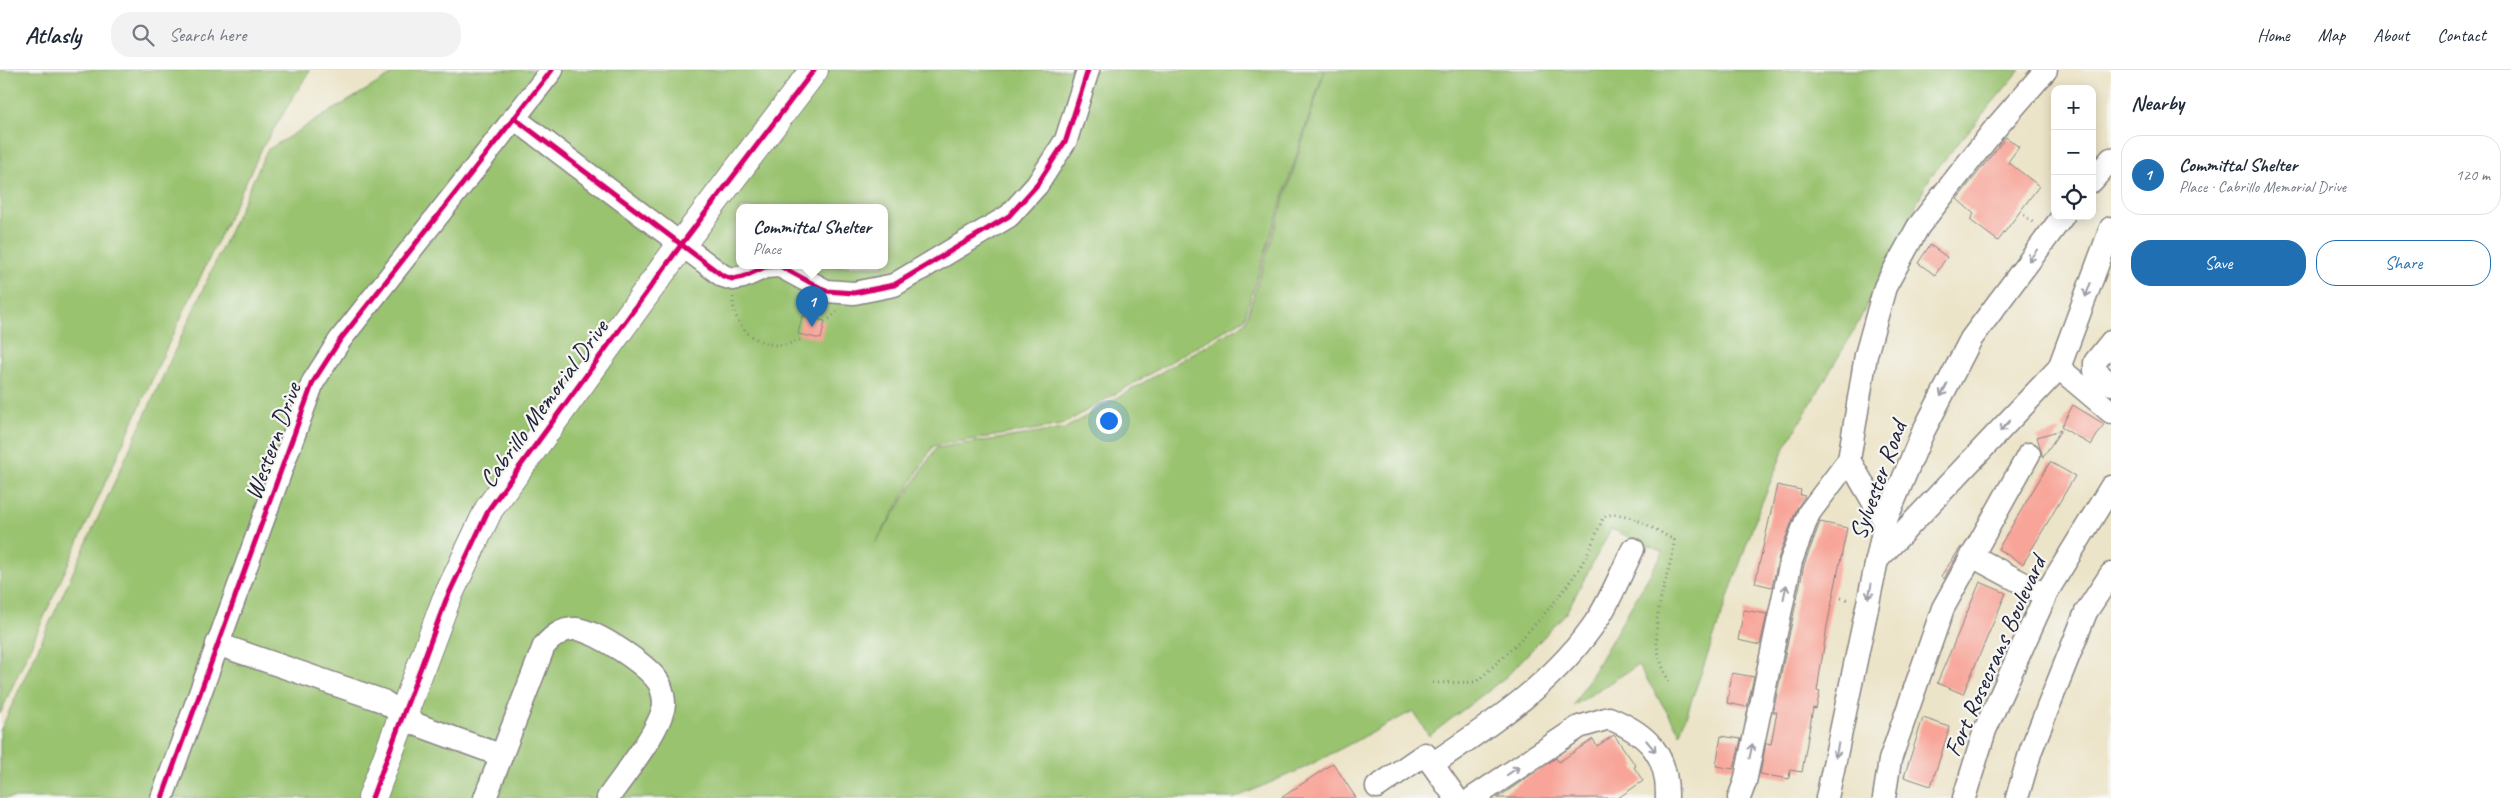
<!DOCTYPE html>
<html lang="en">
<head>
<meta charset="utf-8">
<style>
	body { margin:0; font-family:Caveat,sans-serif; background:#f2f2f3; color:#1f2937 }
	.controls { position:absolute; right:15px; top:15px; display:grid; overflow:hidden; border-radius:10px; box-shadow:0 2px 12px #0003 }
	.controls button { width:45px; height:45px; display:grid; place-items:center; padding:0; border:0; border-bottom:1px solid #e0e1e3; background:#fff; color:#1f2937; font:25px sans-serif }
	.you { position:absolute; left:1108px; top:350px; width:18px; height:18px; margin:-12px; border:4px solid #fff; border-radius:50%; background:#1a73e8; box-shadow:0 0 0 8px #1a73e833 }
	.badge { display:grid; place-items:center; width:32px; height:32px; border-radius:50%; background:#1f6fb2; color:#fff; font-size:16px; font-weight:700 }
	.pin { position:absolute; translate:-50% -41px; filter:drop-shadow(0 1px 2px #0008) }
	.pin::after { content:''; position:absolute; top:26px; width:18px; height:15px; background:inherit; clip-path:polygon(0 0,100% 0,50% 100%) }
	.popup { position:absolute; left:736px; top:134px; width:152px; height:65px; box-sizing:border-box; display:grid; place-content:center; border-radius:10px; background:#fff; filter:drop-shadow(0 1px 4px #0005); font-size:16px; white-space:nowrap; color:#747a83 }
	.popup b { font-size:19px; color:#1f2937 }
	.popup::after { content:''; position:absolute; left:50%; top:100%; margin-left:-10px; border:10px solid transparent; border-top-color:#fff }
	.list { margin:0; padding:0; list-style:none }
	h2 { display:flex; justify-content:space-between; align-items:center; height:65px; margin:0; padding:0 20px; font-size:21px }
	h2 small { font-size:16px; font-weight:400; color:#747a83 }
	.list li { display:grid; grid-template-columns:32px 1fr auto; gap:15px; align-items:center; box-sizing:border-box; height:80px; margin:0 10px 10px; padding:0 10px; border:1px solid #e0e1e3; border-radius:20px }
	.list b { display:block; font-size:19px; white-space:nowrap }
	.list p { margin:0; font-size:16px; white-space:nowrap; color:#747a83 }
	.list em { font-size:16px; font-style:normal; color:#747a83 }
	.actions { display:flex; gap:10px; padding:15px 20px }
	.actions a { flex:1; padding:11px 0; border:1px solid #1f6fb2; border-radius:20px; text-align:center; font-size:18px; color:#1f6fb2 }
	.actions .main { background:#1f6fb2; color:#fff }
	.icon { flex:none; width:28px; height:28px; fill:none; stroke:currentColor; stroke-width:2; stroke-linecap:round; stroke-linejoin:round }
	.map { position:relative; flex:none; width:2111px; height:728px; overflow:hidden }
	header { display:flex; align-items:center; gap:30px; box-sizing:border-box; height:70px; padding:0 25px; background:#fff; border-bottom:1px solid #e0e1e3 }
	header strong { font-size:24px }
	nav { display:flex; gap:28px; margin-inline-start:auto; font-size:18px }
	.search { width:350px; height:45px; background:#f2f2f3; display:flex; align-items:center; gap:12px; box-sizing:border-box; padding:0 18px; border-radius:20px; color:#747a83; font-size:19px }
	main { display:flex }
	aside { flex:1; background:#fff }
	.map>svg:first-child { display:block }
	.green { fill:#9ac36f; stroke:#5e7255; fill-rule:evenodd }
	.building { fill:#f8a498 }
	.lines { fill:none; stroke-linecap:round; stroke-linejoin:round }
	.minor-casing { stroke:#878382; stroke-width:25 }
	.major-casing { stroke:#878382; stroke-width:30 }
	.path { stroke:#878382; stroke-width:3; stroke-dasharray:1 4; stroke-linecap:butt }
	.minor { stroke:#fff; stroke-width:22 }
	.major { stroke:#fff; stroke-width:28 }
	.cycleway-casing { stroke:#f6f6f2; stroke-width:8 }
	.cycleway { stroke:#d6006c; stroke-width:5 }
	.oneway { stroke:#9c9ca7 }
	.labels { text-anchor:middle; stroke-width:4.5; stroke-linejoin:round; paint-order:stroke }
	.street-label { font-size:25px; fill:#22223b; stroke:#f6f6f2 }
</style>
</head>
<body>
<header>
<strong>Atlasly</strong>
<div class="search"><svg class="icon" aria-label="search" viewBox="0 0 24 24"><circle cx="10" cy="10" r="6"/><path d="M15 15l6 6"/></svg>Search here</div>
<nav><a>Home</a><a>Map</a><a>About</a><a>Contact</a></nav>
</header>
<main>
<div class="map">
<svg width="2111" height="728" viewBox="0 0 2111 728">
	<rect width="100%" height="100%" fill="#f6f6f2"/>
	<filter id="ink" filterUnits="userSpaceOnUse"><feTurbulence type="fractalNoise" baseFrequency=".02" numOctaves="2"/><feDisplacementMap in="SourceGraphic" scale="10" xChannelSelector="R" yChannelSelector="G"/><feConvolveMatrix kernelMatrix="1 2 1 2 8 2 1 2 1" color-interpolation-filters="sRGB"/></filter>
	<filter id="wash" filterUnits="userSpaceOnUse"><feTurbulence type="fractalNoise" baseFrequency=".0096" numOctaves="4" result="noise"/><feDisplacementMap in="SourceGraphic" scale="20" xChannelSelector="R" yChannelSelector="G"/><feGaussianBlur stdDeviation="1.12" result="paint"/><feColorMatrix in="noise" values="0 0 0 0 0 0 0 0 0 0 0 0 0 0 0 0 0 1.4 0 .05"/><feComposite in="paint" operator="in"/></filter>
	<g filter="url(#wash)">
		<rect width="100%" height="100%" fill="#ece4c8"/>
		<g class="green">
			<path d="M0,0H310L262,78L166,279L0,644Z"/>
			<path d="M399,0H1324L1244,249L1062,355L933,376L876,472L936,378L1064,359L1245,253L1325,0H2020L1930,107L1855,259L1785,377L1758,442L1680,663L1638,595L1573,636L1663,482L1611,459L1566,543L1507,606L1429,666L1413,641L1304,698L1235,728H712L713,726L711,728H0V661L267,80ZM740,138H884V196H740Z"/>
		</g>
		<g id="blocks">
			<g class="building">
				<path d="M2006,67L2019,77L2008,92L2039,116L1998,171L1970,150L1974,144L1957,129Z"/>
				<path d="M1930,175L1947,187L1935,205L1918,193Z"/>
				<path d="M802,246L825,251L821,269L798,264Z"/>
				<path d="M2073,335L2104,354L2091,375L2061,357Z"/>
				<path d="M2061,360L2043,387L2037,367Z"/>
				<path d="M2050,392L2075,406L2023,494L1998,479Z"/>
				<path d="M1777,415L1801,420L1800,425L1805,426L1797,438L1779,486L1772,517L1755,513Z"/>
				<path d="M1820,452L1847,458L1827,556L1817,621L1820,622L1816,639L1813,638L1802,702L1790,700L1789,709L1760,704L1766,673L1771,674L1777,642H1773L1804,495Z"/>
				<path d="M1961,477H1962L1944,509L1941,506Z"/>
				<path d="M1980,512L2006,523L1963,624L1937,613Z"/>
				<path d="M1744,540L1767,544L1760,575L1738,570Z"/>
				<path d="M1732,603L1754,607L1747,637L1727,633Z"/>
				<path d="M1923,648L1950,657L1931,716L1904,707Z"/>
				<path d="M1614,665L1636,696L1634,697L1643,711L1618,728H1497L1556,688L1559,692L1593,669L1597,676Z"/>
				<path d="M1721,666L1741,669L1734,699L1716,696Z"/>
				<path d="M1333,693L1356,728H1281Z"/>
			</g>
		</g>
	</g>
	<g filter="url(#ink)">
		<use href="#blocks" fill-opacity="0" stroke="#878382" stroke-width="1"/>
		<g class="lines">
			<g class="minor-casing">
				<g id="minor">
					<path d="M514,48L723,206L733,209L743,207L765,197L780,196L826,221L854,223L894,215L1009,146L1037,115L1066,70L1088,0"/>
					<path d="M2092,111L2111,89"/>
					<path d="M2111,272L2095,292V301L2111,314"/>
					<path d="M2059,298L2111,342"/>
					<path d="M1885,452L1849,390L1866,285L1885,217L1918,157L1993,61L2046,0"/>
					<path d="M1972,486L2045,525"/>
					<path d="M1877,490L2059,298L2111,158"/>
					<path d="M217,574L383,631L418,655L500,685"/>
					<path d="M1432,694C1495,652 1557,611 1599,547C1612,526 1622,501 1633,479"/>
					<path d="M1377,717L1425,684L1456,728"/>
					<path d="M162,728L313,312L340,270L552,0"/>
					<path d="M485,728L544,576C552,567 562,558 576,559C596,561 652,597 660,615C662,620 664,629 664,634C662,658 623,706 608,728"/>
					<path d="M1473,728L1579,657L1609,648C1648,664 1668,684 1667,728"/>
					<path d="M1739,728L1745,712L1791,491L1809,443L1849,390"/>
					<path d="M1827,728L1885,452L1923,362L1971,269L2063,146"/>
					<path d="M1884,728L1890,690L1943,538L2029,384"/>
					<path d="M1964,728L1985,660L2048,520L2111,417"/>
					<path d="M2017,728L2031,680L2086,542L2111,504"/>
				</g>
			</g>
			<g class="major-casing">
				<path id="major" d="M372,728L446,530L489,439L681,175L814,0"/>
			</g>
			<g class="path">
				<path d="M2024,145L2035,154"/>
				<path d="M733,227C732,253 751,273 777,275C785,276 793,272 800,270"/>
				<path d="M829,249L837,242"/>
				<path d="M1841,528L1850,530"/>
				<path d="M1433,613L1476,612C1515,577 1551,541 1580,497C1589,482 1596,464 1603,448C1620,435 1657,461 1674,470C1674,483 1669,496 1666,508C1655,550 1650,574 1670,614"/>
			</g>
			<use href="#minor" class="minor"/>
			<use href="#major" class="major"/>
			<g class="cycleway-casing">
				<g id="cycleway">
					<path d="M514,48L723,206L733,209L743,207L765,197L780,196L826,221L854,223L894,215L1009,146L1037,115L1066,70L1088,0"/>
					<path d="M162,728L313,312L340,270L552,0"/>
					<path d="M372,728L446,530L489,439L681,175L814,0"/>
				</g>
			</g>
			<use href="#cycleway" class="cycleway"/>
		</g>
		<defs><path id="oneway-shaft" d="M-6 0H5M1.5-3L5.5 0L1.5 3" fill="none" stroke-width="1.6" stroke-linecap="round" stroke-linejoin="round" transform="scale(1.25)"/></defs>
		<g class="oneway">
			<use href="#oneway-shaft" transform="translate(2033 185) rotate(127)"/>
			<use href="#oneway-shaft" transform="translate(2088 220) rotate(110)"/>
			<use href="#oneway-shaft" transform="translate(1944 320) rotate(117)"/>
			<use href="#oneway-shaft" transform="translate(2005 356) rotate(133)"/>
			<use href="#oneway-shaft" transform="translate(1870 521) rotate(102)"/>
			<use href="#oneway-shaft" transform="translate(1785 522) rotate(-78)"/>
			<use href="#oneway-shaft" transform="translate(1651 676) rotate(50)"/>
			<use href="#oneway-shaft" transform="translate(1837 680) rotate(102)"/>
			<use href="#oneway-shaft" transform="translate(1751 681) rotate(-78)"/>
			<use href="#oneway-shaft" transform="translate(1513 701) rotate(-34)"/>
		</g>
	</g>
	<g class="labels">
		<g class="street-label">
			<text transform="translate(543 333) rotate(-54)" y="9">Cabrillo Memorial Drive</text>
			<text transform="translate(272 371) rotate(-70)" y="9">Western Drive</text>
			<text transform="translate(1877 410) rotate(-70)" y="9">Sylvester Road</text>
			<text transform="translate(1994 586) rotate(-66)" y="9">Fort Rosecrans Boulevard</text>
		</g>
	</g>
</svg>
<div class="controls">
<button>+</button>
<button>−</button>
<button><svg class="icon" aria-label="locate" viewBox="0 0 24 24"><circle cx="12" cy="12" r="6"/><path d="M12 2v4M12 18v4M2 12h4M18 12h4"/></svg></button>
</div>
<div class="you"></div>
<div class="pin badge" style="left:812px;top:257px">1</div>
<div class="popup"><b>Committal Shelter</b>Place</div>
</div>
<aside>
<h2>Nearby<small></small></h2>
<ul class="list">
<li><span class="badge">1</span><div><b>Committal Shelter</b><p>Place · Cabrillo Memorial Drive</p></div><em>120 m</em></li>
</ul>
<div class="actions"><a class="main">Save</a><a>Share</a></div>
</aside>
</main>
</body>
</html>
